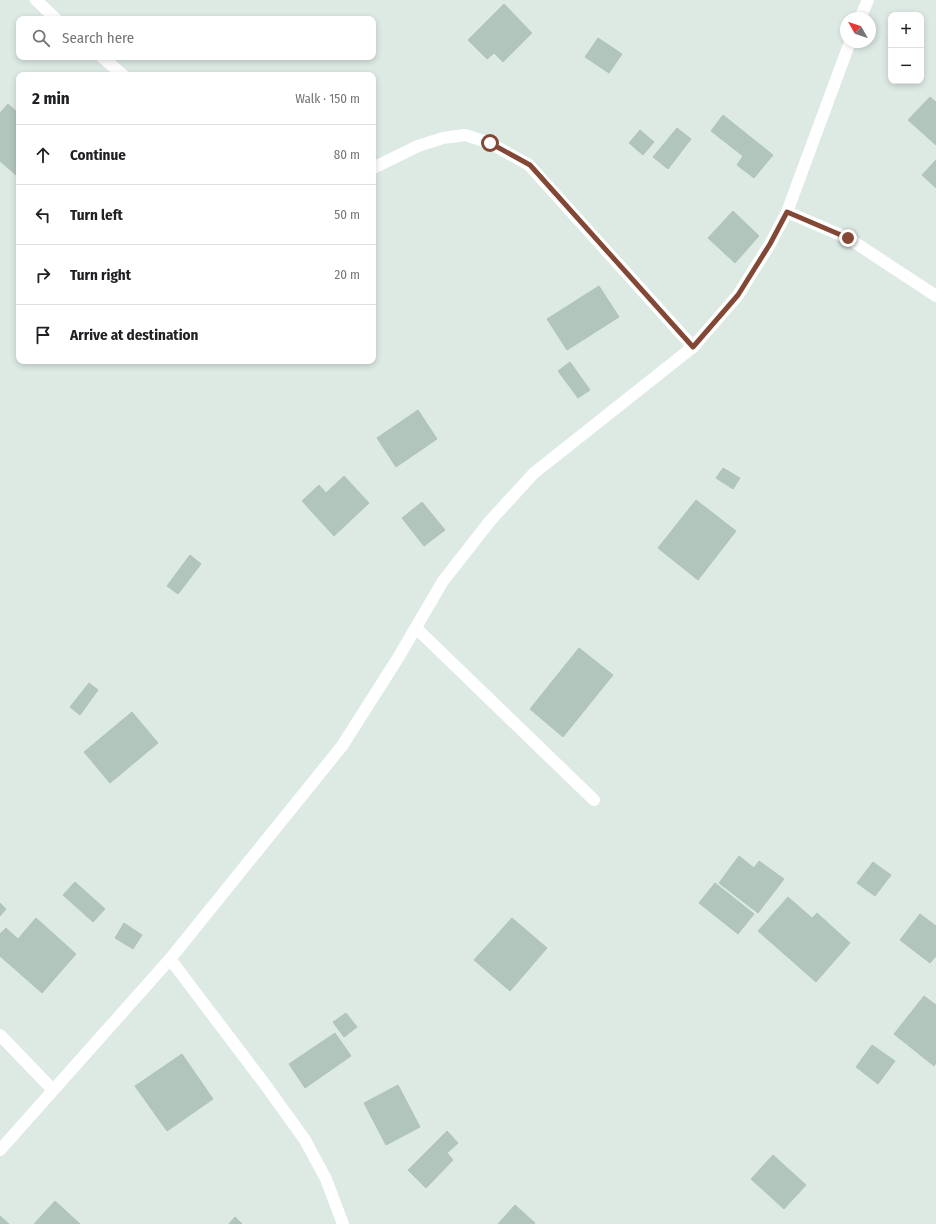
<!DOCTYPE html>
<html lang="en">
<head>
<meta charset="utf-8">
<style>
	body { margin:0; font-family:"Fira Sans Condensed",sans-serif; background:#f6f6f6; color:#202124 }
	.controls { position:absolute; right:12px; top:12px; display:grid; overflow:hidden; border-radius:8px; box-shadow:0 2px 6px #0003 }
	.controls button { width:36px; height:36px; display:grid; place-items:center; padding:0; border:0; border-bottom:1px solid #e0e0e0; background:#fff; color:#202124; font:20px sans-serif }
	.compass { position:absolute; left:840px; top:12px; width:36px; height:36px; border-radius:50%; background:#fff; box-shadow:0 2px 6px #0003; rotate:310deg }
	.stop { position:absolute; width:12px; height:12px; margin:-9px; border:3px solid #834835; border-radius:50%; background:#fff }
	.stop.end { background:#834835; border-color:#fff; box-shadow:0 1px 4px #0008 }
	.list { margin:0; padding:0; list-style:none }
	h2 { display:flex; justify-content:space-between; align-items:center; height:52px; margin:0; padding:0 16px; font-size:17px }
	h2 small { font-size:13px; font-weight:400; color:#757577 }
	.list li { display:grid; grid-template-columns:26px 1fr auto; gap:12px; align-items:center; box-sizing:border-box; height:60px; padding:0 16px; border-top:1px solid #e0e0e0 }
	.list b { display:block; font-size:15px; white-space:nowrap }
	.list em { font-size:13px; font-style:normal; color:#757577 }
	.icon { flex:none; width:22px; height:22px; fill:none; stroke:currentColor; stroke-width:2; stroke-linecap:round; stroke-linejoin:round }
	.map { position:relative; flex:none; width:936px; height:1224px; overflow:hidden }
	.search { position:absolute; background:#fff; box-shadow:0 2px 6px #0003; left:16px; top:16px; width:360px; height:44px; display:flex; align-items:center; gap:10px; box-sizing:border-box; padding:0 14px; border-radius:8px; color:#757577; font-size:15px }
	.panel { position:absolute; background:#fff; box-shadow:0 2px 6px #0003; left:16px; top:72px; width:360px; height:292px; border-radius:8px }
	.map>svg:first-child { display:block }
	.building { fill:#b2c5bd; stroke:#afc4bb }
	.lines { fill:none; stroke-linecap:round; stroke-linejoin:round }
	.minor { stroke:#fff; stroke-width:12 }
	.route { stroke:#834835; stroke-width:5 }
</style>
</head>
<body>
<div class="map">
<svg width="936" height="1224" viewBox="0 0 936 1224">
	<rect width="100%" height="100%" fill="#ddeae4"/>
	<g class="building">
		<path d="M504,4L532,33L503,62L494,53L487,59L468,40Z"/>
		<path d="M598,38L622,54L609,73L585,57Z"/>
		<path d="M930,97L936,102V145L908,120Z"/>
		<path d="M8,104L19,114V172L16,175L0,161V113Z"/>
		<path d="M723,115L773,155L754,178L737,165L743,156L711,131Z"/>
		<path d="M677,128L691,139L668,169L653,157Z"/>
		<path d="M640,130L654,142L643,155L629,143Z"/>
		<path d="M936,160V188L922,175Z"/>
		<path d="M733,211L759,236L735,263L708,238Z"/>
		<path d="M599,286L619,317L567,350L547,319Z"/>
		<path d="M570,362L590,390L578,398L558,371Z"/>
		<path d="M418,410L437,439L396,467L377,438Z"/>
		<path d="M723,468L740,478L733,489L716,478Z"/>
		<path d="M344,476L369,503L334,536L302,501L319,485L326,493Z"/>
		<path d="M696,500L736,531L698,580L658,548Z"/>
		<path d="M422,502L445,530L424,546L402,518Z"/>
		<path d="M190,555L201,564L178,594L167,586Z"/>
		<path d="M579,648L613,675L563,737L530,709Z"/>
		<path d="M89,683L98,690L80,715L70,707Z"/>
		<path d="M132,712L158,743L110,783L84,752Z"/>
		<path d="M739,856L754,868L759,861L784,879L758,913L719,883Z"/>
		<path d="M873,862L891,875L875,896L857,883Z"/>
		<path d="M75,882L105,909L93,922L63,895Z"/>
		<path d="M715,883L754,914L738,934L699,903Z"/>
		<path d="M788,897L812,918L817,913L850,943L816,982L758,931Z"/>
		<path d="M0,903L6,909L0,916Z"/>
		<path d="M920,914L936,926V956L930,963L900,940Z"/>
		<path d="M36,918L76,954L42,993L0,956V934L6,928L18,939Z"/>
		<path d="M512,918L547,948L510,991L474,960Z"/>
		<path d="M124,923L142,935L133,949L115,938Z"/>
		<path d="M924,996L936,1005V1063L934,1066L894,1034Z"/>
		<path d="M346,1013L357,1027L344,1037L333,1022Z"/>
		<path d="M335,1033L351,1056L305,1088L289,1064Z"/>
		<path d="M872,1045L895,1061L878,1084L856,1067Z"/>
		<path d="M182,1054L213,1099L167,1131L135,1086Z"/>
		<path d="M398,1085L420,1127L386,1145L364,1103Z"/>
		<path d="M447,1131L458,1143L447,1153L453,1160L426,1188L408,1170Z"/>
		<path d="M773,1155L806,1185L784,1209L751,1179Z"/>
		<path d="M55,1201L80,1224H34Z"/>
		<path d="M515,1205L535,1223L534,1224H498Z"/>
		<path d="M0,1216L9,1224H0Z"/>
		<path d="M235,1217L242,1224H229Z"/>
	</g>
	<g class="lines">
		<g class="minor">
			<path d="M36,0L56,19"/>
			<path d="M860,18L868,0"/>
			<path d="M102,57L123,75"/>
			<path d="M373,168L418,146L443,138L465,135L490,143L529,165L693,347"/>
			<path d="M787,212L848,238L936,296"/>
			<path d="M416,628L594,800"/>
			<path d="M170,959L264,1083L305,1140L326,1179L343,1224"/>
			<path d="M0,1035L53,1090"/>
			<path d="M0,1150L170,959L342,746L398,658L443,581L490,521L534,473L693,347L738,295L770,244L787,212L850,42"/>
		</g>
	</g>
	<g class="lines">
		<path class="route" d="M490,143L530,165L693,347L738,295L770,244L787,212L848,238"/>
	</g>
</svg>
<div class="controls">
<button>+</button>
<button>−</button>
</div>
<svg class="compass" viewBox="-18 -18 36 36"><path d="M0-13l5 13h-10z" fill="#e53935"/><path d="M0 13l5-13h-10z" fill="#757577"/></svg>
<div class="stop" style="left:490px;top:143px"></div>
<div class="stop end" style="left:848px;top:238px"></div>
<div class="search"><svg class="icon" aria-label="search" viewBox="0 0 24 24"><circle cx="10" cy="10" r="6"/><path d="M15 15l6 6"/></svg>Search here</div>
<section class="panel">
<h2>2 min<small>Walk · 150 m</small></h2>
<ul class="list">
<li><svg class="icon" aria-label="ahead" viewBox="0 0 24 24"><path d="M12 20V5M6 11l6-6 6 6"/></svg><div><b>Continue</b></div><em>80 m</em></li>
<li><svg class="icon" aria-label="left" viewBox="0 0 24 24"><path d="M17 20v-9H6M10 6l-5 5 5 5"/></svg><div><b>Turn left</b></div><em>50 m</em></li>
<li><svg class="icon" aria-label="right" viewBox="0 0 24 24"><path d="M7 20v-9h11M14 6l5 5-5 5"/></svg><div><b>Turn right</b></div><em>20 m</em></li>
<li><svg class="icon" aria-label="arrive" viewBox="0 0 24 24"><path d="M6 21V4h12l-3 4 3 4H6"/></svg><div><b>Arrive at destination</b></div></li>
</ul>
</section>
</div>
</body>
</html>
